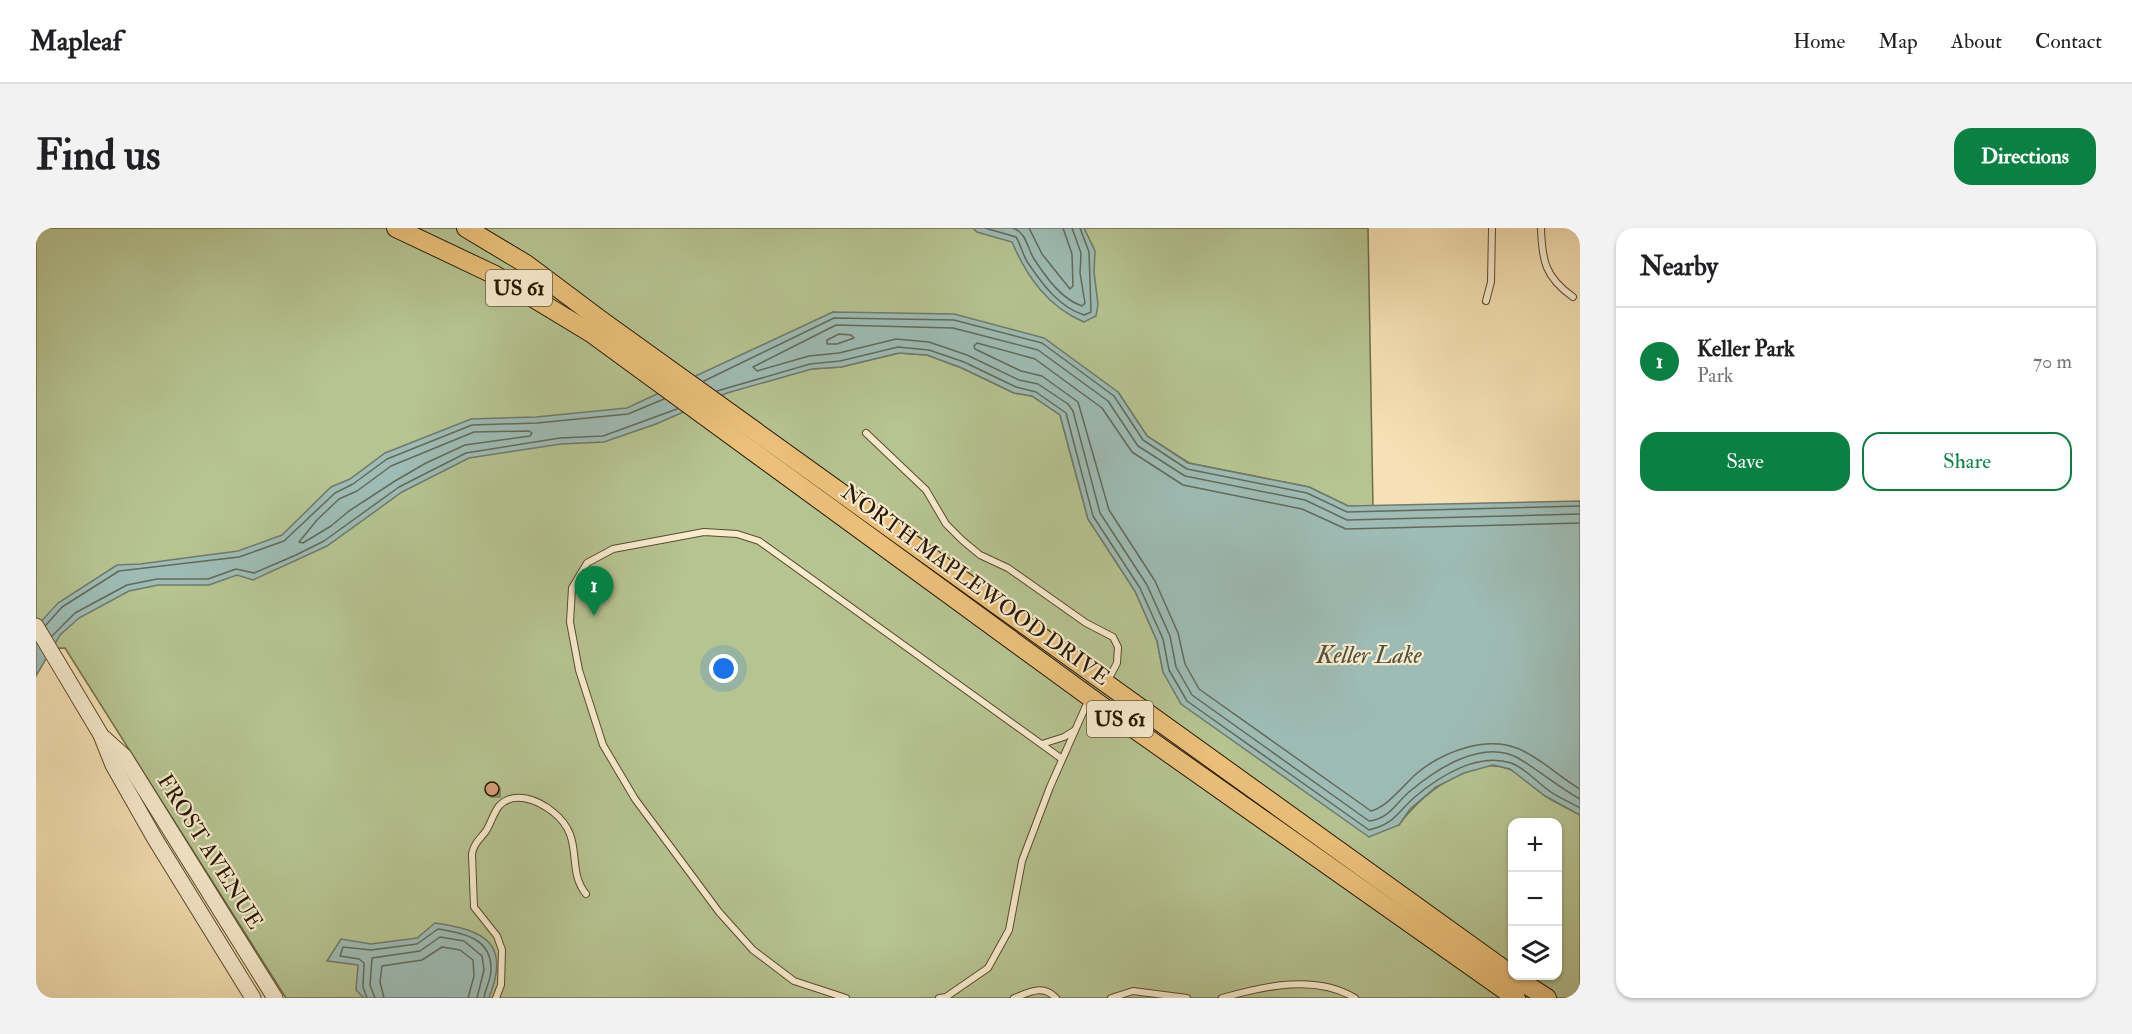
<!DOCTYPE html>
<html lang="en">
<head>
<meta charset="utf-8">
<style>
	body { margin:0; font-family:"IM FELL Double Pica",serif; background:#f2f2f2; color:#202124 }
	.controls { position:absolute; right:18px; bottom:18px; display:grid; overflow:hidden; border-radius:12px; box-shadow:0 2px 4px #0004 }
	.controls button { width:54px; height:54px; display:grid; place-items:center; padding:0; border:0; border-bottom:2px solid #e0e0e0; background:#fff; color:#202124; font:30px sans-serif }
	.you { position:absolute; left:688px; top:441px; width:21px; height:21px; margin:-15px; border:4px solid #fff; border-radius:50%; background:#1a73e8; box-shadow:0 0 0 9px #1a73e833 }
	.badge { display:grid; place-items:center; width:39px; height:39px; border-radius:50%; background:#0b8043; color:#fff; font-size:20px; font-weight:700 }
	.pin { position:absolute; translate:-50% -50px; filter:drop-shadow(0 2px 3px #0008) }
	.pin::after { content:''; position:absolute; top:32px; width:21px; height:18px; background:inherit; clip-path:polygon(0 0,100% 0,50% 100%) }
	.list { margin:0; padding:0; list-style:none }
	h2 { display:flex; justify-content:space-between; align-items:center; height:78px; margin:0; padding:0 24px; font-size:26px }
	h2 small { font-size:20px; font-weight:400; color:#757577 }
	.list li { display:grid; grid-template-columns:39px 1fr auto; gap:18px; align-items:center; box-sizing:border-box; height:108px; padding:0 24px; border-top:2px solid #e0e0e0 }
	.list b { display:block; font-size:22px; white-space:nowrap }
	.list p { margin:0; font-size:20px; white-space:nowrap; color:#757577 }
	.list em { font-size:20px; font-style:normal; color:#757577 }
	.actions { display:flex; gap:12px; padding:18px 24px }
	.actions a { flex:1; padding:14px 0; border:2px solid #0b8043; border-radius:18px; text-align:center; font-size:21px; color:#0b8043 }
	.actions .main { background:#0b8043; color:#fff }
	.icon { flex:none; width:33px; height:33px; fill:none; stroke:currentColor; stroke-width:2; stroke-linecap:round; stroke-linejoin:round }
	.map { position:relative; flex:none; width:1544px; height:770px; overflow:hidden; border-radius:18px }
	header { display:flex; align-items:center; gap:36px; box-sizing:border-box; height:84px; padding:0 30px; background:#fff; border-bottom:2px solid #e0e0e0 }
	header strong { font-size:28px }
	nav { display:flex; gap:33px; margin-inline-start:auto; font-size:21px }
	.intro { display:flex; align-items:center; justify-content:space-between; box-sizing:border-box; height:144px; padding:0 36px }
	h1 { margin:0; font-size:42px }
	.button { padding:15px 27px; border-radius:18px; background:#0b8043; color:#fff; font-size:21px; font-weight:700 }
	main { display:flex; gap:36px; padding:0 36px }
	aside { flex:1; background:#fff; border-radius:18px; box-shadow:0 2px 4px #0004 }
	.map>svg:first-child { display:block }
	.green { fill:#b6c492; stroke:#6f6e49; stroke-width:1.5; fill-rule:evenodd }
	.water { fill:#9ebcb5; stroke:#6f7a6d; stroke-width:1.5 }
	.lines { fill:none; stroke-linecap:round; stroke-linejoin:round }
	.shore { stroke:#636a5a; stroke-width:1.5 }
	.building { fill:#d69d7b; stroke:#281700; stroke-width:1.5; filter:url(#shadow) }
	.service-casing { stroke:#5b4a2d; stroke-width:8 }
	.tertiary-casing { stroke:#5b4a2d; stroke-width:17 }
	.primary-casing { stroke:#281700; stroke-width:20 }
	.service { stroke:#f8eccf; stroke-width:6 }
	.tertiary { stroke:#f8eccf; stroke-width:15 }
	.primary { stroke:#eac07a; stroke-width:18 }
	.labels { text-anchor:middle; stroke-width:4.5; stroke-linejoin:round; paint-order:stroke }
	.shield { fill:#f8eccf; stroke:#66573e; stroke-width:1.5 }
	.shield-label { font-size:21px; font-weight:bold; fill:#281700 }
	.street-label { font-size:22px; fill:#281700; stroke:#f8eccf }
	.water-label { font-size:24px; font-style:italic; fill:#51513f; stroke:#f8eccf }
</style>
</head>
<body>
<header>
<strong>Mapleaf</strong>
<nav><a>Home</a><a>Map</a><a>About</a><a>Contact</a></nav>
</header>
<div class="intro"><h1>Find us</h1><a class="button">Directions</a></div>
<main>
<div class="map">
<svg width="1544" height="770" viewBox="0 0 1544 770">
	<defs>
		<filter id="shadow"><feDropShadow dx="5.5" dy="5.5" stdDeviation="0" flood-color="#0004"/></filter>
	</defs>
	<rect width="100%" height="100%" fill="#f5e1b5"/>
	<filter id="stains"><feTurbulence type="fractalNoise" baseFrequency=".00333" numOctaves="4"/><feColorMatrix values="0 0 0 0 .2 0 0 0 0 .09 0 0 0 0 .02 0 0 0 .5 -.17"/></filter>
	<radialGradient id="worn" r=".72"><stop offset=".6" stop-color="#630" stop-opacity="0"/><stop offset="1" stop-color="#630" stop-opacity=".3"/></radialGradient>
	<path class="green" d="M0,0H1332L1337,279L1312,278L1273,259L1153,235L1111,208L1082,164L797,84L666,148L805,139L863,125L891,127L926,140L978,165L996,168L1024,187L1052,291L1099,363L1121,413L1127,444L1363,597C1383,568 1435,526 1473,541C1488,547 1498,560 1511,569C1521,575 1533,581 1544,587V770H250L29,420L0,421ZM1476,594H1522V748H1476Z"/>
	<g class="water">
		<path d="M937,0H1048L1059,23L1058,44L1062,76L1060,88L1048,94C1012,79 991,49 976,14L941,4Z"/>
		<path d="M797,84L918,86L1008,110L1082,164L1111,208L1152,235L1273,259L1312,278L1544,273V587L1509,568L1474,541L1457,537L1428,545L1400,559L1374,581L1363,597L1333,609L1145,476L1127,444L1121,413L1099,363L1052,291L1024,187L996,168L978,165L926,140L891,127L863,125L805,139L776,141L691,165L620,196L568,214L525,216L433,230L366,264L291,318L217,352L201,347L173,357H122L93,363L43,390L24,407L0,448V399L22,375L81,337L104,336L202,323L246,307L295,259L314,251L349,225L435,191L500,189L591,180Z"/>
		<path d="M399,695C449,702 475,715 453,770H328L320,762L322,737L291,733L305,711L335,716L381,710Z"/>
	</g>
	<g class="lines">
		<g class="shore">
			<path d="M949,0L980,9C985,17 987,28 992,35C1007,57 1023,79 1048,87L1055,84L1053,24L1044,0"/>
			<path d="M977,0C991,5 991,20 998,31C1010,49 1025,71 1046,78L1049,75L1044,45L1045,25L1036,0"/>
			<path d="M993,0L1006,26L1034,61L1037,58L1036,26L1027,0"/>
			<path d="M803,106L815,107L818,110L801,116H791V112Z"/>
			<path d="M668,153L798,90L918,92L1006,115L1078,168L1107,212L1151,241L1271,265L1311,284L1544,278"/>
			<path d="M681,163L774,136L804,133L862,119L893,122L928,134L980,159L1000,164L1030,185L1057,288L1104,360L1127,411L1133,442L1151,473L1333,602C1359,596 1361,584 1380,568C1404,548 1442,524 1475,535C1489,540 1500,553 1512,562C1521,569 1534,574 1544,580"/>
			<path d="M493,203L496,205L494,208L429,217L390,235L359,253L313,283L295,298L267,315L263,314L281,292L303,271L321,263L355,238L438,204Z"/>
			<path d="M1544,286L1311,292L1269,272L1149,248L1102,218L1072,173L1002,122L917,100L800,97L717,139L721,143L773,128L803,125L860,111L893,114L931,127L983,152L1002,156L1032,176L1037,183L1064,285L1111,357L1134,408L1140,439L1156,467L1333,593C1353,591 1359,576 1373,564C1399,542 1446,510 1482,530C1504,543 1522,559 1544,571"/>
			<path d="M1544,295L1310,301L1266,281L1147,257L1096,224L1066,180L999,131L941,115L938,118L939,121L985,143L1006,148L1042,174L1073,282L1119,353L1142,405L1149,436L1163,461L1335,583C1351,579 1367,558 1380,546C1406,524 1450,507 1483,521C1505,530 1523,549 1544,561"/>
			<path d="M10,397L26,379L83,343L203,329L248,313L299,265L317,256L351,231L436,197L501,195L592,186L628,171"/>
			<path d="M16,408L39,385L91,357L121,351H172L200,341L218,345L260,327L288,313L363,259L430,225L524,210L567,208L641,181"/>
			<path d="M331,770L327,759L328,735L323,731L304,728L307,719L335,722L381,716L402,701C427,705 456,710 455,742C455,752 449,761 448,770"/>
			<path d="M339,770L334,757L336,730L384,723L404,709L428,713L446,728L448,742L441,770"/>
			<path d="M348,770L344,754L346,738L386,732L406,719L424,722L437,732L438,748L432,770"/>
		</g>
	</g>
	<circle class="building" cx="456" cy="561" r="7"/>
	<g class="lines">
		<g class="service-casing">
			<g id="service">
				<path d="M1505,0C1506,33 1509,49 1537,69"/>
				<path d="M1450,73L1455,54L1456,0"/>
				<path d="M830,205L890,262L910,296L926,312L944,327L972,340L1050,395L1077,409L1082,419L1081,435L1072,452"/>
				<path d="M1006,516L1028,509L1039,502"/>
				<path d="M460,770L465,757L466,722L461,708L438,679L436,626C438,615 444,611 450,603C455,595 457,586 463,578C478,562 502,572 517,584C550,610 529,640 550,666"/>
				<path d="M810,770L758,753L717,722L683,684L599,571L567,517L543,442L534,394L536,360L551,335L577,321L668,304L701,306L723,313L1026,531"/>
				<path d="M903,770L910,769L952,740L973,702L986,633L1014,559L1053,471"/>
				<path d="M978,770C994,764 1007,756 1020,770"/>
				<path d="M1075,770L1097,763L1151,770"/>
				<path d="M1186,770C1228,758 1280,746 1319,770"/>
			</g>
		</g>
		<g class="tertiary-casing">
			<g id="tertiary">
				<path d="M0,398L65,507L77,537L119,611L217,770"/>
				<path d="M68,510L88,528L239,770"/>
			</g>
		</g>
		<g class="primary-casing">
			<g id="primary">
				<path d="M360,0L459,47L555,105L1070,481L1480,770"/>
				<path d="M430,0L490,36L566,93L1476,747"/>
				<path d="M1477,748L1511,770"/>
			</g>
		</g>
		<use href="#service" class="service"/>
		<use href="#tertiary" class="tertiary"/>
		<use href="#primary" class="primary"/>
	</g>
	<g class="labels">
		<g class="shield">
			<rect x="450" y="42" width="66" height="36" rx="4.5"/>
			<rect x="1051" y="473" width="66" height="36" rx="4.5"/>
		</g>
		<g class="shield-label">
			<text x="483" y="67">US 61</text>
			<text x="1084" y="498">US 61</text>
		</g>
		<g class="street-label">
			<text transform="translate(940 356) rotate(36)" y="8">NORTH MAPLEWOOD DRIVE</text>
			<text transform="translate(175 623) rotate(58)" y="8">FROST AVENUE</text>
		</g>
		<g class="water-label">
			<text x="1333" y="435">Keller Lake</text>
		</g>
	</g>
	<rect width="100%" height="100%" filter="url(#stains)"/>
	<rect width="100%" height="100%" fill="url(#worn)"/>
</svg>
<div class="controls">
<button>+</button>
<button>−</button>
<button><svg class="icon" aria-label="layers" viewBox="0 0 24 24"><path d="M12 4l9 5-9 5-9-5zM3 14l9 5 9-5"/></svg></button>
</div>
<div class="you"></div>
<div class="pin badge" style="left:558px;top:388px">1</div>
</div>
<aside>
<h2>Nearby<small></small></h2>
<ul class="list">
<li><span class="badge">1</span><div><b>Keller Park</b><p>Park</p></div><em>70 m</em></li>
</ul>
<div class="actions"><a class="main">Save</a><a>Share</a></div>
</aside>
</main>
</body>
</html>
